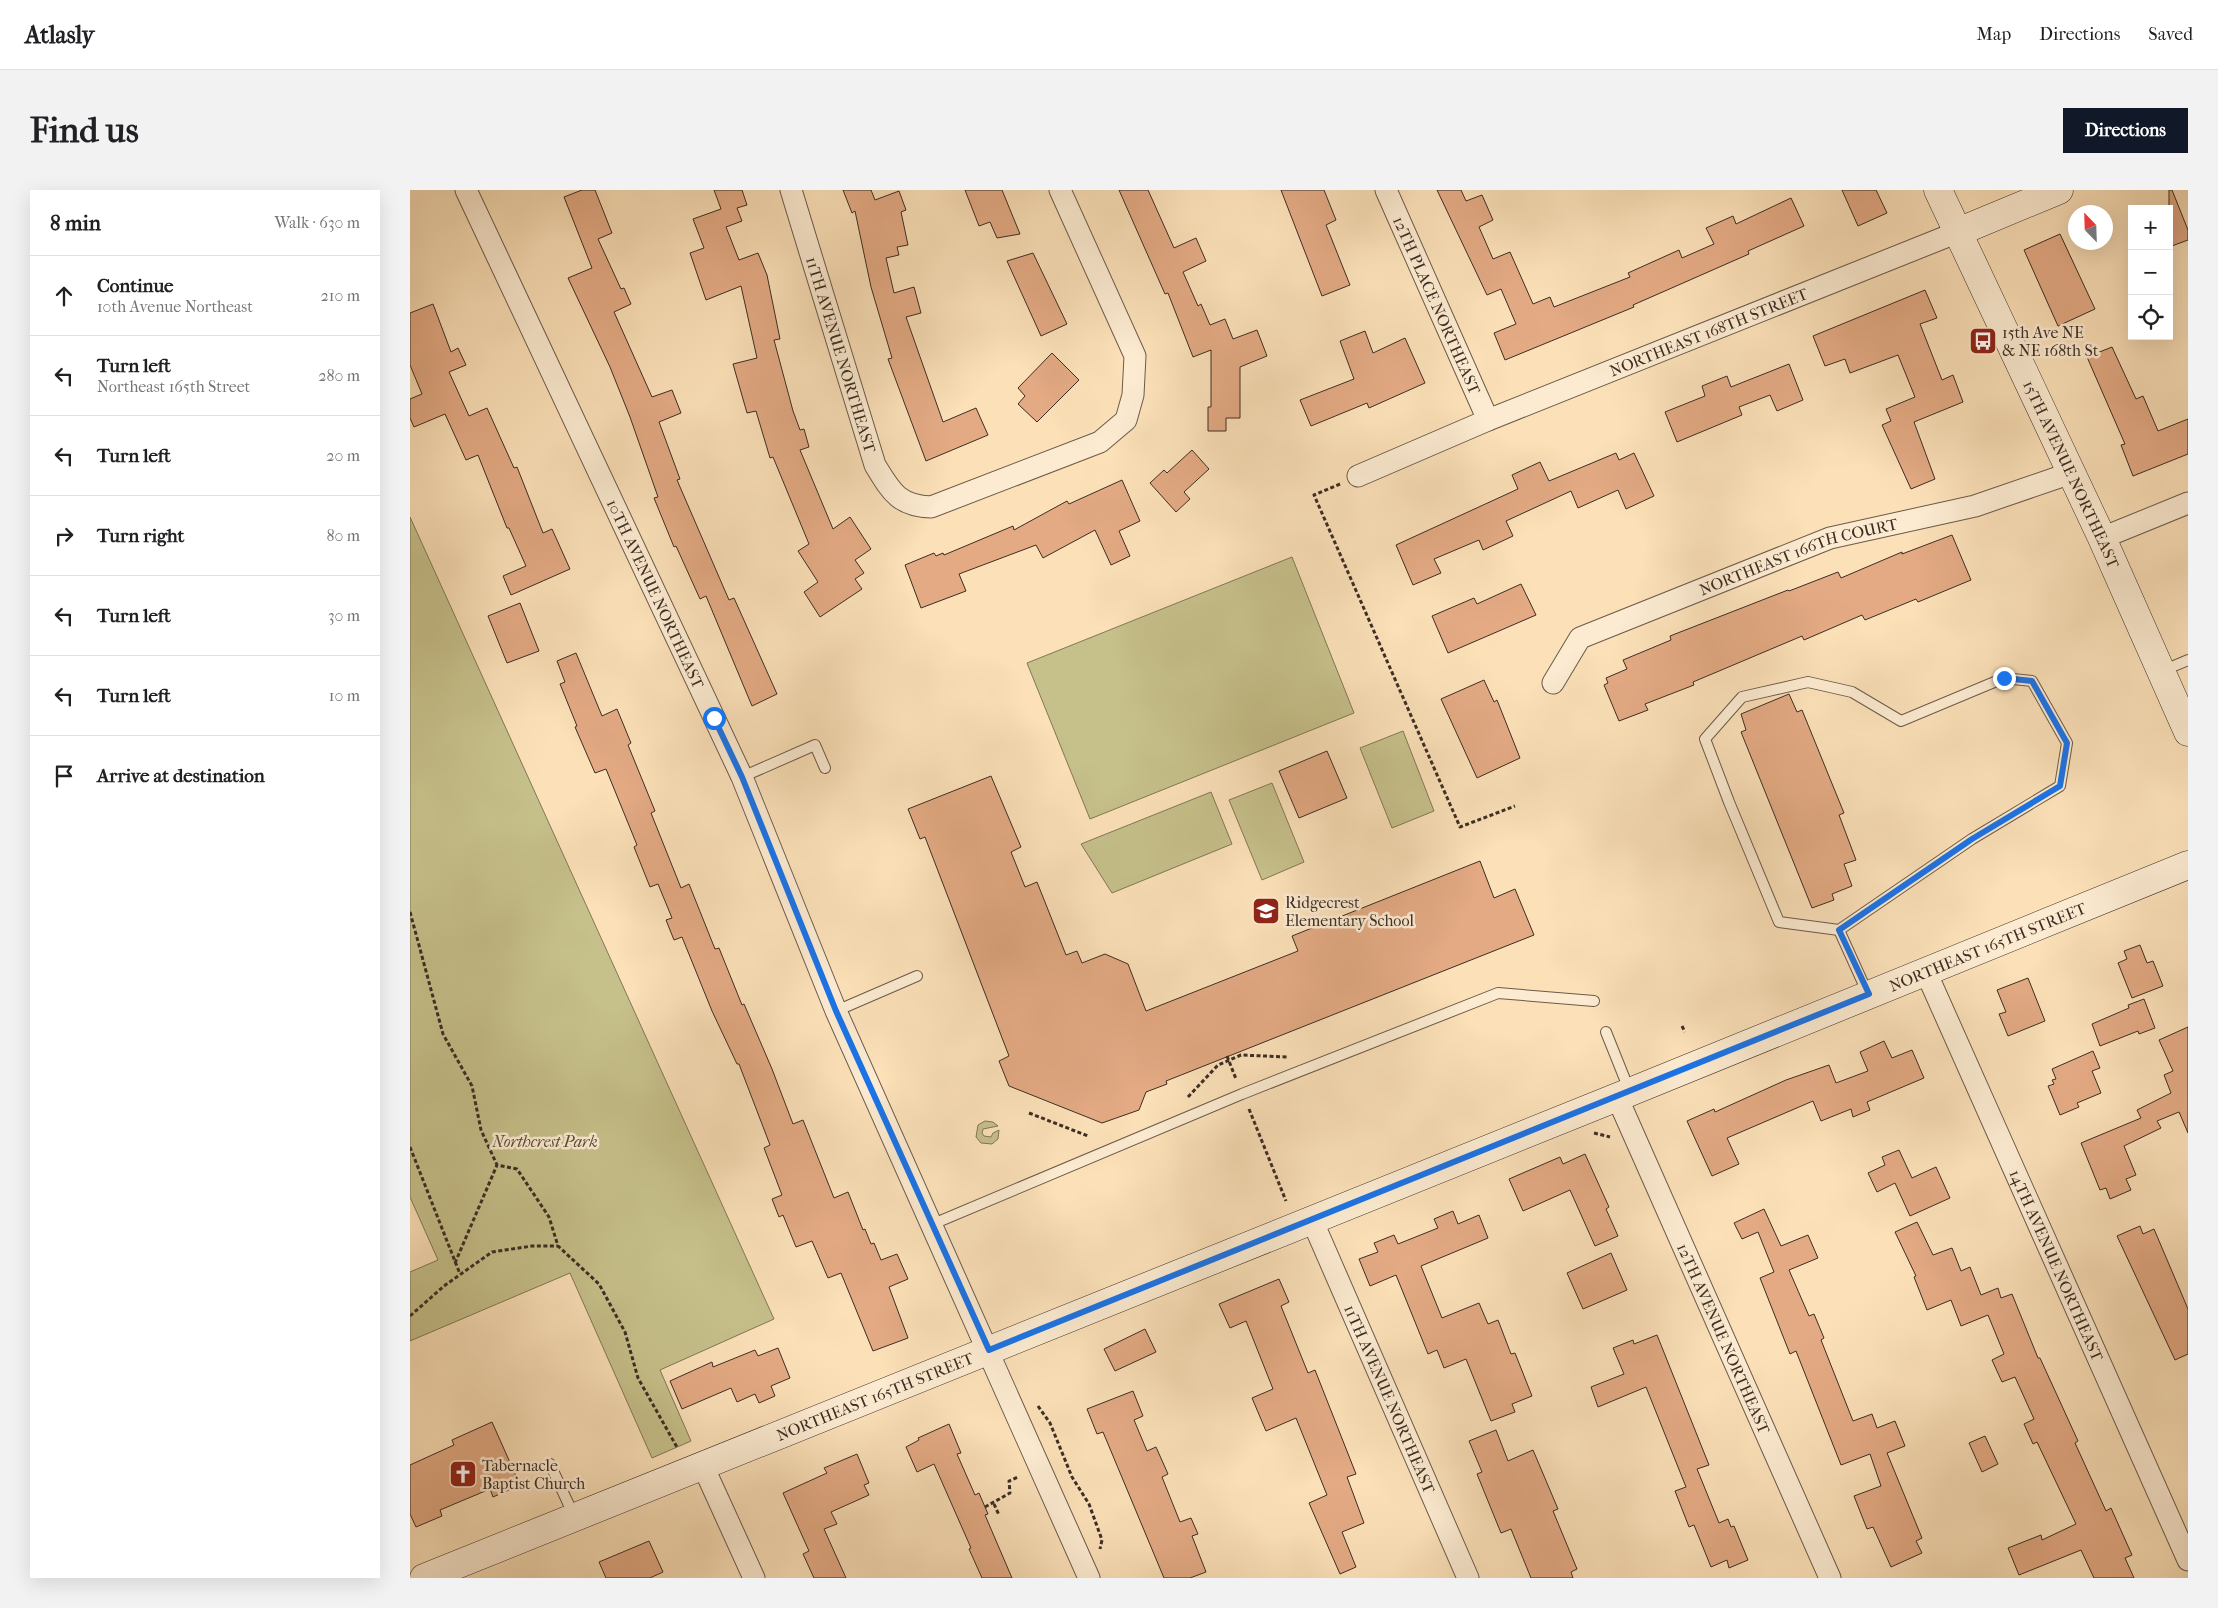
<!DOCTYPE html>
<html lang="en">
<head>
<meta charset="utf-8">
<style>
	body { margin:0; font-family:"IM FELL French Canon",serif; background:#f2f2f2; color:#202124 }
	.controls { position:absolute; right:15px; top:15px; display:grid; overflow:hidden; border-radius:0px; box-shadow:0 5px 20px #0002 }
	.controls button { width:45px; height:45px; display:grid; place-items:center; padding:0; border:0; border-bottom:1px solid #e0e0e0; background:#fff; color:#202124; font:25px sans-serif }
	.compass { position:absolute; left:1658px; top:15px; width:45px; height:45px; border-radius:50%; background:#fff; box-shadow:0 5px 20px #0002; rotate:337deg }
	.stop { position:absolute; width:15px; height:15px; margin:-11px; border:4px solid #1a73e8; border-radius:50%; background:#fff }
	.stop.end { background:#1a73e8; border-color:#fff; box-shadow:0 1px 5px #0008 }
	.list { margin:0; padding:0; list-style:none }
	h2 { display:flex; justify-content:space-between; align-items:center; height:65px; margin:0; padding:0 20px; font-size:21px }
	h2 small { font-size:16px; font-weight:400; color:#757577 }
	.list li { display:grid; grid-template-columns:32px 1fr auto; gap:15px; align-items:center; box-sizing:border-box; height:80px; padding:0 20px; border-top:1px solid #e0e0e0 }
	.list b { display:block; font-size:19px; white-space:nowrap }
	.list p { margin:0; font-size:16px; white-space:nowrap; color:#757577 }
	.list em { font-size:16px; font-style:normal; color:#757577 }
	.icon { flex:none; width:28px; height:28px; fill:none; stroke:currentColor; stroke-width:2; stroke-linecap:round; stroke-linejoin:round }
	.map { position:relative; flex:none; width:1778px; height:1388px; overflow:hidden; border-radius:0px }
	header { display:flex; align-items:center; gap:30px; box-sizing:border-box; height:70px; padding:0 25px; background:#fff; border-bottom:1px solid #e0e0e0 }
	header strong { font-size:24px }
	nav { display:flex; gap:28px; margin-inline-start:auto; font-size:18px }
	.intro { display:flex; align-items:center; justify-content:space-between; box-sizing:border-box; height:120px; padding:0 30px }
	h1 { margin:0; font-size:35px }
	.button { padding:12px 22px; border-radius:0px; background:#111827; color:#fff; font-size:18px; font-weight:700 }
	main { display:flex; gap:30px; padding:0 30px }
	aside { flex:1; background:#fff; border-radius:0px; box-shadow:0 5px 20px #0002 }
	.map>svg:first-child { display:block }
	.green { fill:#c6c08a; stroke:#827658 }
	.building { fill:#e3aa84; stroke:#3d2d25 }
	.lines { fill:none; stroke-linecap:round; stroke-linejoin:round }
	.lane-casing { stroke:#6c5a4a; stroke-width:12 }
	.street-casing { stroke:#6c5a4a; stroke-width:23 }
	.secondary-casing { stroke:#3d2d25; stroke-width:29 }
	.path { stroke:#3d2d25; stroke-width:3; stroke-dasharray:4 2.5; stroke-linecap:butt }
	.lane { stroke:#fcebd1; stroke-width:10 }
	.street { stroke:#fcebd1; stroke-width:21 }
	.secondary { stroke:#fcebd1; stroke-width:28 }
	.route { stroke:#1a73e8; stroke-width:6 }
	.labels { text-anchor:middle; stroke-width:5; stroke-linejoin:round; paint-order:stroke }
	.street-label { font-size:16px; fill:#3d2d25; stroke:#fcebd1 }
	.poi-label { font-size:16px; fill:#3d2d25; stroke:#fcebd1; text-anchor:start }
	.park-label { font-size:16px; font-style:italic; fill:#584a39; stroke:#fcebd1 }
</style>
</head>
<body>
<header>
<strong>Atlasly</strong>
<nav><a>Map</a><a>Directions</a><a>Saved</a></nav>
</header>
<div class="intro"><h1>Find us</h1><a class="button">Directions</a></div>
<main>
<aside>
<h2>8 min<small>Walk · 630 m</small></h2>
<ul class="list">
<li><svg class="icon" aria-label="ahead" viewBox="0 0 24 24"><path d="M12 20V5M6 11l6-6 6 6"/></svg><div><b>Continue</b><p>10th Avenue Northeast</p></div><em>210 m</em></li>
<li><svg class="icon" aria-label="left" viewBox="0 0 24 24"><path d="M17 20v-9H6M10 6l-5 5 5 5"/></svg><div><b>Turn left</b><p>Northeast 165th Street</p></div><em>280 m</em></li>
<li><svg class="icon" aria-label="left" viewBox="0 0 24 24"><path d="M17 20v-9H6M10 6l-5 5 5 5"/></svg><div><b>Turn left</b></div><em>20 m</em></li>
<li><svg class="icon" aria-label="right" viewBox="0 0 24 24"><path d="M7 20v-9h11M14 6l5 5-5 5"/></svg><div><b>Turn right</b></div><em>80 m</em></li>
<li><svg class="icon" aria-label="left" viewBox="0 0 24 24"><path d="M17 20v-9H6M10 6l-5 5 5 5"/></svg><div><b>Turn left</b></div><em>30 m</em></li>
<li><svg class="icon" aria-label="left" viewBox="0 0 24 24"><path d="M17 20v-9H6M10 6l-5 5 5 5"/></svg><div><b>Turn left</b></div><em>10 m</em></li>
<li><svg class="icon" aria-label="arrive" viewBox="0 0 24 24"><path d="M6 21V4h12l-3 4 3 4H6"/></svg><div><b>Arrive at destination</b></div></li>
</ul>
</aside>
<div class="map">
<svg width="1778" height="1388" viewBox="0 0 1778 1388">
	<rect width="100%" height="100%" fill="#fbe0b8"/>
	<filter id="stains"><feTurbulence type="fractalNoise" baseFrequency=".004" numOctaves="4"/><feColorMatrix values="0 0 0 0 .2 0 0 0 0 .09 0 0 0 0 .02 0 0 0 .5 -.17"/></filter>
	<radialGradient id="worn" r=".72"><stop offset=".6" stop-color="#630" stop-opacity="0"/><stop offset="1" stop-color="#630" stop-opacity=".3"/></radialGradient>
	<g class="green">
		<path d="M0,327L364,1129L250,1180L281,1251L242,1268L160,1083L0,1151V1082L28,1070L0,1007Z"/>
		<path d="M882,367L944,523L680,629L617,473Z"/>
		<path d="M993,541L1024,621L982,638L950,558Z"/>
		<path d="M862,593L894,672L852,690L819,610Z"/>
		<path d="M801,602L822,654L702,703L671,654Z"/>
		<path d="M575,931L583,932L588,936L573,939L572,943L574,946L581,947L583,943L589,940L588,949L582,954L571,953L566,947L568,935Z"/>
	</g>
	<g class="building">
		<path d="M172,0H185L202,43L188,49L211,99L214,98L221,114L204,122L242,207L262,200L271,223L249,232L270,289L267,290L319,410L324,408L367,504L342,516L296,406L290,409L266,356L264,357L244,308L248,307L220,227L200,177L158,88L182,78L154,7Z"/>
		<path d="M304,0H332L337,15L327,18L332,31L316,37L329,70L348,63L357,85L370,149L364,150L383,221L390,240L394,239L399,257L390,260L423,339L440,327L461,359L445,370L454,383L445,389L452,399L410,427L394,402L408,392L388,361L399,354L363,267L360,268L346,221L337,223L323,174L347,168L331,96L296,110L280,63L294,58L283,29L311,19Z"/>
		<path d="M433,0H461L465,10L489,1L496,20L491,22L498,55L487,57L489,65L476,68L484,103L504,97L511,123L496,127L533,232L566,218L578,245L516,271L478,169L482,168L461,97L445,21L442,23Z"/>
		<path d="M555,0H592L610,44L587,48L580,32L569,36Z"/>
		<path d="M709,0H738L764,58L786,48L796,71L773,82L788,116L791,114L800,135L815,129L823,149L847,140L857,166L830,177V228H816V241H798V217H801V160L783,167L758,103L755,104Z"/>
		<path d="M871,0H914L926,30L916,35L940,95L912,106Z"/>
		<path d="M1027,0H1051L1056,11L1072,5L1083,30L1069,37L1083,69L1100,62L1123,114L1140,107L1144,117L1220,87L1218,83L1269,60L1272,68L1304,54L1296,38L1323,26L1326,34L1381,8L1394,36L1338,61L1339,64L1223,115L1224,117L1095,170L1084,143L1106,134L1091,99L1077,105Z"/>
		<path d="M1432,0H1466L1477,23L1448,36Z"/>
		<path d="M1759,0H1762L1778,40V50L1759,57Z"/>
		<path d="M1650,44L1685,119L1648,136L1614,60Z"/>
		<path d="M623,63L657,134L631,146L597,71Z"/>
		<path d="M1515,100L1527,128L1510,134L1532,190L1543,185L1553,212L1504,232L1525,289L1501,299L1472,235L1481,231L1476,219L1505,207L1488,165L1440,183L1435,169L1415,176L1403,146Z"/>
		<path d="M23,114L41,162L48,158L56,175L39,182L59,226L77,218L104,278L107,277L133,343L142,339L160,379L101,405L93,386L116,376L99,338H97L68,265L56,270L35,224L4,237L0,228V209L12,204L0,175V123Z"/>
		<path d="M955,141L963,163L995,148L1015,193L959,218L957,213L901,236L890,210L944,189L930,151Z"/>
		<path d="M1702,157L1726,209L1733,206L1748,241L1778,229V264L1723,286L1711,255L1715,254L1677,167Z"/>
		<path d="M642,163L669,190L627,232L608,214L615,206L608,198Z"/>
		<path d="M1379,174L1393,210L1367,221L1360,205L1329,217L1332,225L1267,252L1255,222L1295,206L1292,196L1317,186L1321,197Z"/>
		<path d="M782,260L799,279L774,302L780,309L766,322L740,293L754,280L757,283Z"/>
		<path d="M1206,263L1209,270L1224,263L1244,306L1216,319L1208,300L1168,318L1161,301L1096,331L1103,346L1073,360L1069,350L1024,369L1031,383L1003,395L986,355L1108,299L1102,285L1130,272L1139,291Z"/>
		<path d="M712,290L730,331L709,341L720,366L701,375L685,340L633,368L626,355L549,384L556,401L511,418L495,375L524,363L526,366L533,363L534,365L603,336L604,340L657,311L659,314Z"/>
		<path d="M1542,345L1561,390L1508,412L1506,409L1455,430L1452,425L1394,450L1392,446L1283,492L1284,495L1235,514L1238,520L1209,531L1194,495L1198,493L1196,488L1217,479L1213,470L1261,450L1260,446L1378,400L1379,401L1428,382L1431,388L1492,362V364Z"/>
		<path d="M1111,394L1126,425L1038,463L1022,426L1064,408L1067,414Z"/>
		<path d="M110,413L129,461L97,473L78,426Z"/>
		<path d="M166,463L192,526L207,519L221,553L218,555L245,621L241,623L271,698L279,694L305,759L309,758L332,815L334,814L362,879L383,934L393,930L424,1008L438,1002L453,1040L455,1039L461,1054L464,1053L471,1070L487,1064L498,1089L479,1097L498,1148L463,1161L431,1083L418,1088L402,1051L386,1057L373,1025L369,1027L362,1009L372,1005L354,958L360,955L329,874H327L302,821L272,747L264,750L256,730L262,728L248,694L240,697L224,657L227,655L196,579L185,583L165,537L167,536L150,494L155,492L147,471Z"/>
		<path d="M1074,490L1084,512L1087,510L1110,568L1067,588L1031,509Z"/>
		<path d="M1379,504L1387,522L1392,520L1434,623L1429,625L1446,670L1434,674L1442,696L1422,704L1424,710L1402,718L1331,542L1336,540L1331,524Z"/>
		<path d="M917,561L937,608L889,628L869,581Z"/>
		<path d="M581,586L611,657L601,662L615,697L627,692L656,765L667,761L672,773L695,764L718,774L736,821L888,761L882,746L1070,671L1084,708L1105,699L1124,745L756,891L757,894L736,902L729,920L692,933L599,896L589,871L599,866L515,647L510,649L498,619Z"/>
		<path d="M1730,755L1737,773L1743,771L1753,796L1722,808L1708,773L1717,769L1714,761Z"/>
		<path d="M1618,788L1635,831L1598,846L1589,824L1596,822L1587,800Z"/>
		<path d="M1734,809L1745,838L1729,844L1728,841L1690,856L1682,834L1719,818L1718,815Z"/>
		<path d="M1778,837V943L1769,922L1747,931L1751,938L1714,956L1726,985L1716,989L1721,1000L1700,1009L1696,998L1690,1000L1671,953L1731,928L1727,920L1761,903L1754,885L1763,881L1749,850Z"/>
		<path d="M1474,851L1482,868L1502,860L1514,888L1457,912L1460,920L1443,927L1441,919L1411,931L1403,911L1317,948L1329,974L1302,986L1277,931L1304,919L1305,922L1376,890L1419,875L1426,893L1458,881L1450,862Z"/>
		<path d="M1683,861L1690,878L1682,881L1691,903L1667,913L1669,917L1650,925L1638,896L1644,894L1642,890L1646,889L1642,879Z"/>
		<path d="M1489,960L1502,988L1526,977L1540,1008L1500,1026L1485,993L1467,1002L1458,983L1475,975L1472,967Z"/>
		<path d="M1175,964L1199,1017L1196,1019L1208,1046L1185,1056L1160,1000L1113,1021L1099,989L1150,967L1153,974Z"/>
		<path d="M1354,1019L1371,1056L1398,1045L1408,1068L1379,1080L1399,1126L1404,1124L1414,1148L1411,1150L1443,1231L1462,1224L1467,1238L1485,1231L1495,1256L1477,1263L1512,1348L1506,1351L1512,1363L1481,1377L1463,1337L1457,1339L1444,1306L1471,1296L1460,1264L1431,1275L1386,1161L1380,1164L1350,1088L1364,1082L1348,1042L1332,1049L1324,1033Z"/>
		<path d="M1043,1021L1048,1034L1069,1025L1078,1048L1011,1076L1032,1128L1069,1113L1078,1134L1088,1130L1101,1164L1105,1163L1122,1206L1102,1214L1105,1222L1081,1231L1056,1169L1034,1178L1027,1160L1018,1164L986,1085L960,1096L949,1069L968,1062L964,1053L984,1045L988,1054L1028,1038L1024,1029Z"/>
		<path d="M1507,1032L1523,1065L1542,1058L1551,1081L1560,1077L1571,1105L1588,1098L1591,1108L1602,1104L1628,1168H1630L1668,1251L1665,1253L1696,1321L1701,1318L1722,1365L1715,1368L1724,1388H1684L1671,1360L1609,1385L1598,1358L1631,1345L1632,1350L1666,1334L1627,1252L1623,1254L1614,1234L1624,1229L1605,1187L1592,1192L1582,1170L1594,1164L1578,1125L1551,1136L1541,1110L1517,1120L1504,1087L1506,1086L1485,1042Z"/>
		<path d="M1730,1036L1733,1044L1744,1039L1778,1119V1164L1765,1170L1707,1046Z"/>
		<path d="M1201,1063L1217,1100L1173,1119L1157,1083Z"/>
		<path d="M869,1089L879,1112L871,1116L898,1183L905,1180L946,1284L937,1287L954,1333L932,1342L946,1377L930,1384L899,1313L917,1305L886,1228L856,1241L842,1208L863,1199L836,1131L820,1138L809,1114Z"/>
		<path d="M735,1139L746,1162L705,1181L694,1159Z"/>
		<path d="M1247,1145L1299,1275L1287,1279L1309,1333L1318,1329L1321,1337L1324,1336L1338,1370L1319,1378L1317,1370L1301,1377L1284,1335L1279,1337L1265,1301L1276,1297L1236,1197L1188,1217L1181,1197L1214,1184L1203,1158L1223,1150L1224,1154Z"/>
		<path d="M368,1158L380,1188L361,1196L365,1206L349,1213L345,1204L327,1212L321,1198L272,1219L260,1191L302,1172L303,1177L345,1160L348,1166Z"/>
		<path d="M723,1201L733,1226L724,1230L737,1261L746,1257L758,1284L752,1287L770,1332L781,1328L788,1344L782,1346L796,1382L780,1388H754L693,1242L687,1244L677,1219Z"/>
		<path d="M82,1232L110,1295L83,1307L80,1299L30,1320L32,1326L6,1337L0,1324V1275L44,1255L42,1250Z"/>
		<path d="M539,1234L551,1263L547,1264L565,1305L569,1303L578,1324L575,1325L602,1388H572L559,1359L561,1358L524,1274L507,1282L496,1257L509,1250L508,1248Z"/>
		<path d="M1086,1240L1098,1271L1123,1260L1148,1319L1143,1321L1167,1379L1161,1382L1163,1388H1121L1101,1339L1091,1343L1067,1284L1072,1282L1059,1251Z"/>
		<path d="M1575,1246L1588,1274L1572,1282L1559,1253Z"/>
		<path d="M447,1264L459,1293L454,1295L459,1305L421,1322L427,1334L414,1339L436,1388H404L393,1364L399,1361L373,1303L417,1283L414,1278Z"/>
		<path d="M239,1351L253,1382L240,1388H196L189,1372Z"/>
	</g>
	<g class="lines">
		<g class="lane-casing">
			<g id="lane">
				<path d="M1752,481L1778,470"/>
				<path d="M1594,488L1622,491L1657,553L1650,596L1562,649L1429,740L1369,732L1319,612L1295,549L1332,507L1398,492L1442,502L1491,531Z"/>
				<path d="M332,587L405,555L415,578"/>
				<path d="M1429,740L1458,804"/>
				<path d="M426,821L507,786"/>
				<path d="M1196,842L1220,902"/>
				<path d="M523,1034L832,904L1088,803L1184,811"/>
				<path d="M140,1274L164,1326"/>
			</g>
		</g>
		<g class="street-casing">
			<g id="street">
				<path id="s1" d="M56,0L332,587L426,821L679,1388"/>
				<path id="s2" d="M381,0L465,275C481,301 488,316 521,317L690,252L716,230L723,205L725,166L650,0"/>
				<path id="s3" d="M976,0L1078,230"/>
				<path id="s4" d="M948,286L1078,230L1548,42"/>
				<path d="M1692,348L1778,313"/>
				<path id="s5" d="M1143,493L1170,448L1420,348L1565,316L1661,283"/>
				<path id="s6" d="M1516,782L1778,1370"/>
				<path id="s7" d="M1207,907L1420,1388"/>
				<path id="s8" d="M902,1030L1058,1388"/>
				<path d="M293,1276L344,1388"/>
			</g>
		</g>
		<g class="secondary-casing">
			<g id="secondary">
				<path id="s9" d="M1528,0L1692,348L1778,542"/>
				<path d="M1548,42L1649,0"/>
				<path id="s10" d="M14,1388L1220,902L1778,675"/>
			</g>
		</g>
		<g class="path">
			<path d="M930,294L904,305L1050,637L1105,616"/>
			<path d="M0,722L33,844L62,896L71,940L87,975L107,979L139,1027L148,1056L189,1094L215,1142L228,1188L268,1259"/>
			<path d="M1272,836L1275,842"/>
			<path d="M817,866L826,889"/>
			<path d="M778,907L808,875L831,865L878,867"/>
			<path d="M839,919L876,1011"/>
			<path d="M619,923L678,946"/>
			<path d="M1184,943L1200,947"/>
			<path d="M0,957L50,1084"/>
			<path d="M45,1073L87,975"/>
			<path d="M0,1126L34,1096L82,1062L122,1056H148"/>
			<path d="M628,1216L640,1233L662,1287L679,1314L692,1350L690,1359"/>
			<path d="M584,1314L589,1325"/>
			<path d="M575,1317L600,1303L599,1291L608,1287"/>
		</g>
		<use href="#lane" class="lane"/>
		<use href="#street" class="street"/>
		<use href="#secondary" class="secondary"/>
	</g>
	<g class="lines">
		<path class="route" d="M304,528L332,587L426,821L579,1160L1459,804L1429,740L1562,649L1650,596L1657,553L1622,491L1594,488"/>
	</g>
	<defs>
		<g id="bus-square" transform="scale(1.4375)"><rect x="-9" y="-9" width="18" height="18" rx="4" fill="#8f2418" stroke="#fcebd1"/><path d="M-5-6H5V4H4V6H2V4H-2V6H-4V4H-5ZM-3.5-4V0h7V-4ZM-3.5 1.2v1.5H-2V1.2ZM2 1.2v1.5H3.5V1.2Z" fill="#fff"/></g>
		<g id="school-square" transform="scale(1.4375)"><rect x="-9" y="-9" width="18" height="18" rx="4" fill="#8f2418" stroke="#fcebd1"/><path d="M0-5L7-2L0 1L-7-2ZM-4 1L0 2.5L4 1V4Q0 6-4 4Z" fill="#fff"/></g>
		<g id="church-square" transform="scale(1.4375)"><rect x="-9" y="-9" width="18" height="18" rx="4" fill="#8f2418" stroke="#fcebd1"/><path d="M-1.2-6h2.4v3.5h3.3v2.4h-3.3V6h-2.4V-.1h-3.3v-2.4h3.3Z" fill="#fff"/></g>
	</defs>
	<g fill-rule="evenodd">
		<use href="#bus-square" x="1573" y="151"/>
		<use href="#school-square" x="856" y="721"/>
		<use href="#church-square" x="53" y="1284"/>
	</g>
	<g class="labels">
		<g class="street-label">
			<text dy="6" stroke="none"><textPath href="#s3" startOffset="126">12TH PLACE NORTHEAST</textPath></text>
			<text dy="6" stroke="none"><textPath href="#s4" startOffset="379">NORTHEAST 168TH STREET</textPath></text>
			<text dy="6" stroke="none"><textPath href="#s2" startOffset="172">11TH AVENUE NORTHEAST</textPath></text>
			<text dy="6" stroke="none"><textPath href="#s9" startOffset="314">15TH AVENUE NORTHEAST</textPath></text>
			<text dy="6" stroke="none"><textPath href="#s5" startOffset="286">NORTHEAST 166TH COURT</textPath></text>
			<text dy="6" stroke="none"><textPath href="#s1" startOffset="446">10TH AVENUE NORTHEAST</textPath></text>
			<text dy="6" stroke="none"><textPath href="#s10" startOffset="1686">NORTHEAST 165TH STREET</textPath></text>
			<text dy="6" stroke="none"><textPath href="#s6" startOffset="321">14TH AVENUE NORTHEAST</textPath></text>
			<text dy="6" stroke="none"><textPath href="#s7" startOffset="264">12TH AVENUE NORTHEAST</textPath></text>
			<text dy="6" stroke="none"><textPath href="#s10" startOffset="486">NORTHEAST 165TH STREET</textPath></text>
			<text dy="6" stroke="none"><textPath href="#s8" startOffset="195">11TH AVENUE NORTHEAST</textPath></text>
		</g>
		<g class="poi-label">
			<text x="1592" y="148">15th Ave NE<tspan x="1592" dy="18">&amp; NE 168th St</tspan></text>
			<text x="875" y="718">Ridgecrest<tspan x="875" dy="18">Elementary School</tspan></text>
			<text x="72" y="1281">Tabernacle<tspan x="72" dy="18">Baptist Church</tspan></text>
		</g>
		<g class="park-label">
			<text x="135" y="957">Northcrest Park</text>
		</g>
	</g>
	<rect width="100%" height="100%" filter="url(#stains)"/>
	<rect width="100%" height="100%" fill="url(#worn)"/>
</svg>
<div class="controls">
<button>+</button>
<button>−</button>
<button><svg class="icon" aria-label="locate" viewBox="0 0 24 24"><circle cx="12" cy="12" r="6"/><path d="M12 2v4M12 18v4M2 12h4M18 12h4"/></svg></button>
</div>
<svg class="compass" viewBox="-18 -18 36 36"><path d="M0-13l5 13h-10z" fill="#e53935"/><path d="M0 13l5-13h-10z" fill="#757577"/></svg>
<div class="stop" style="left:304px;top:528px"></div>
<div class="stop end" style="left:1594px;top:488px"></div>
</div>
</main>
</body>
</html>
